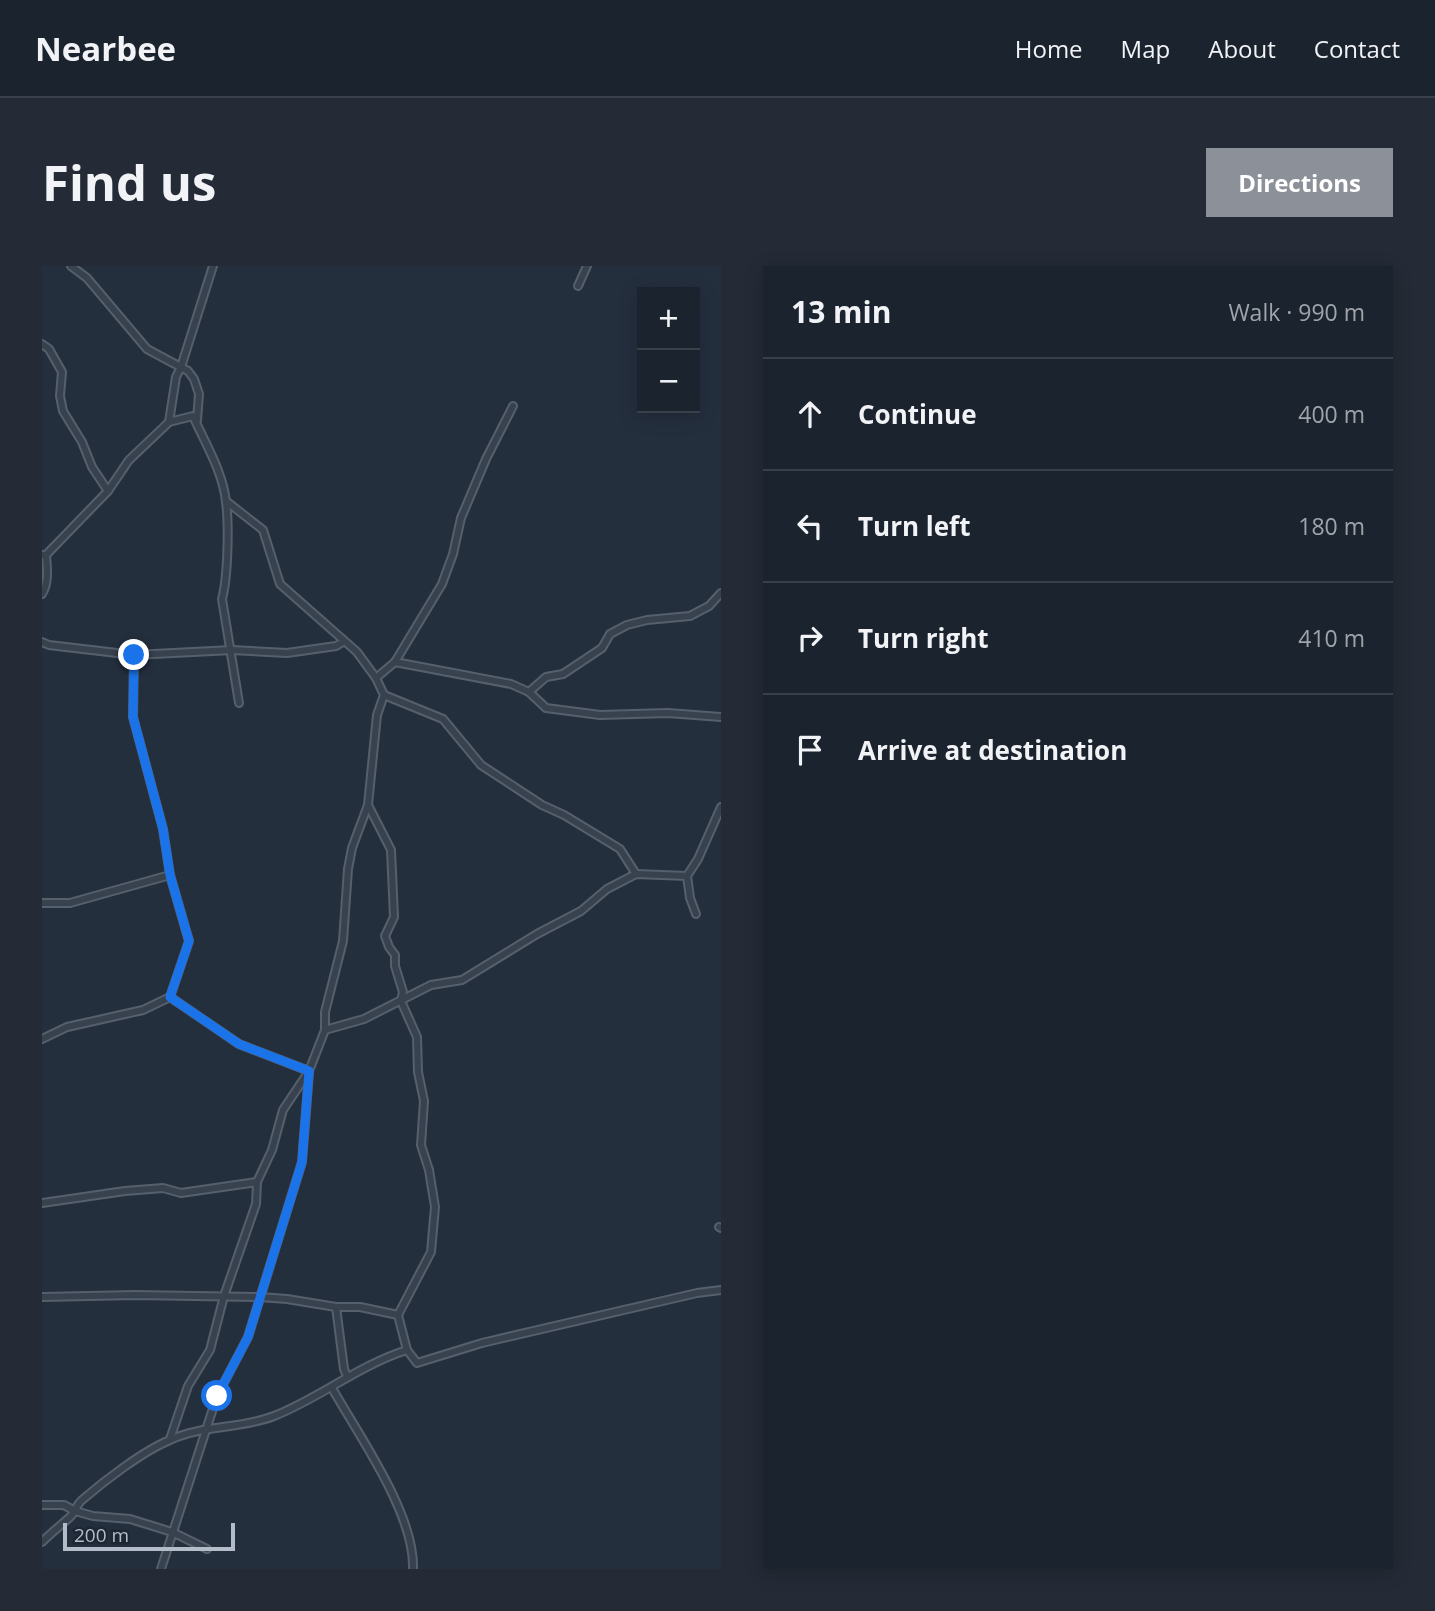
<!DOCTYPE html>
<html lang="en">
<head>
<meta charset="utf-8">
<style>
	body { margin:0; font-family:"Open Sans",sans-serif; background:#242b36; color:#f1f3f6 }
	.controls { position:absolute; right:21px; top:21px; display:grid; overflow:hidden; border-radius:0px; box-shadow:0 4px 18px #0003 }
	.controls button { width:63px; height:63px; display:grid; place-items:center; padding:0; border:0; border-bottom:2px solid #39404a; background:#1b232e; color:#f1f3f6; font:35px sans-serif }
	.scale { position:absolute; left:21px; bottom:18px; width:172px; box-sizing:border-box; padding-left:7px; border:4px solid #b4bcc9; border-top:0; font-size:19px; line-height:24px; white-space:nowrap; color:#b4bcc9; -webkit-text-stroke:5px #1d2633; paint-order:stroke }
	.stop { position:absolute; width:21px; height:21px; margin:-16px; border:5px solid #1a73e8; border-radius:50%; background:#fff }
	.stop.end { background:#1a73e8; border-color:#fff; box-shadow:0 2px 7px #0008 }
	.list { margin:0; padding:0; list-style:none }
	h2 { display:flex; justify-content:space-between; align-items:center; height:91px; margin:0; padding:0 28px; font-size:30px }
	h2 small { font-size:23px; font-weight:400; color:#a0a4aa }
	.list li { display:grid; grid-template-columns:46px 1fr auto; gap:21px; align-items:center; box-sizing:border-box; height:112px; padding:0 28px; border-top:2px solid #39404a }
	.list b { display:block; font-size:26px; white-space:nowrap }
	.list em { font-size:23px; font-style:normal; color:#a0a4aa }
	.icon { flex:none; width:38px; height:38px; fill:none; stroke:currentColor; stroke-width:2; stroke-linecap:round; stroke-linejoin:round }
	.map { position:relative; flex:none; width:679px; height:1303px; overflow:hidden; border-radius:0px }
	header { display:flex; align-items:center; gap:42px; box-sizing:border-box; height:98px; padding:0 35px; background:#1b232e; border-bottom:2px solid #39404a }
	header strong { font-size:33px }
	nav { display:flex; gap:38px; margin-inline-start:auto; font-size:24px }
	.intro { display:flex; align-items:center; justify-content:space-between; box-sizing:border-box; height:168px; padding:0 42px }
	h1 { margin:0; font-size:49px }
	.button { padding:18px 32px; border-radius:0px; background:#8c9099; color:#fff; font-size:24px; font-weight:700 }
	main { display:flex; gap:42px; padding:0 42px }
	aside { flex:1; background:#1b232e; border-radius:0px; box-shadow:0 4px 18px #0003 }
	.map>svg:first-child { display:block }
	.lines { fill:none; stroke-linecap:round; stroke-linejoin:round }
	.minor-casing { stroke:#565f6c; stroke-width:10 }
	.minor { stroke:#38414e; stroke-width:6 }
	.route { stroke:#1a73e8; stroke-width:9 }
</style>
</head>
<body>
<header>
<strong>Nearbee</strong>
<nav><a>Home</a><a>Map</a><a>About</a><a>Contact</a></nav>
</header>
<div class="intro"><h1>Find us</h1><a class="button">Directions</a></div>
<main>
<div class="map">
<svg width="679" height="1303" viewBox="0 0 679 1303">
	<rect width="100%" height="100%" fill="#242f3e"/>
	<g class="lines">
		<g class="minor-casing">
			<g id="minor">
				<path d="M29,0L45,12L105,83L146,105L152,113L157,128L155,154"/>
				<path d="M536,20L545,0"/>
				<path d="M0,78L7,83L20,106L18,130L21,145L40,176L50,201L66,225"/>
				<path d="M127,156L151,150C163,177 181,206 184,236C187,258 186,311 180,333L197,437"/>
				<path d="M0,289H4L66,225L87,194L127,156L134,111L139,101L171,0"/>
				<path d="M0,328C7,317 5,302 4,289"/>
				<path d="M0,376L7,379L92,389L190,384L245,387L294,380L301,376"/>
				<path d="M92,389L91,451L121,563L128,609L147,675L128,731"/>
				<path d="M353,396L469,418L487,426L504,442L558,449L626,447L679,451"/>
				<path d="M334,412L353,396L400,318L411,288L419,252L444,193L471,140"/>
				<path d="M487,426L504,411L521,408L560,382L568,368L585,359L605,354L648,350L667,340L679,327"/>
				<path d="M342,429L401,453L439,499L500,539L522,549L578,583L594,608"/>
				<path d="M326,539L349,584L352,651L343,670L347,681L353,689V700L361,726L359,735L375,771L376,806L382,835L379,879L387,904L393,941L389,986L356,1049L365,1084L375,1097L440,1077L655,1027L679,1024"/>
				<path d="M0,637H28L128,609"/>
				<path d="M654,648L648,632L645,610L656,593L679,541"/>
				<path d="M128,731L197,778L267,805"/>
				<path d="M283,764L322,753L389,719L420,714L495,668L539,645L565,623L594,608L645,610"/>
				<path d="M0,773L25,761L101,744L128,731"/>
				<path d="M0,937L83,925L121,922L139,927L215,916"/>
				<path d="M677,961L679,962"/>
				<path d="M0,1031L93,1029L218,1031L245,1033L294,1041H318L356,1049"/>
				<path d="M294,1041L302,1103L305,1110"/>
				<path d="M290,1122C317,1170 373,1248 371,1303"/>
				<path d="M128,1173L146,1120L168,1084L182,1030L214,938L215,916L230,884L241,844L267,805L283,764V746L301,675L306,603L310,582L326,539L335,449L342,429L334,412L315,386L238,318L221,264L184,235"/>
				<path d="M0,1239H22L33,1245L51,1250L88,1253L130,1266L165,1283"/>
				<path d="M0,1276C9,1267 18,1260 28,1251C33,1247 34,1239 40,1234C62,1215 101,1185 128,1174C160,1159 199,1163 232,1150C278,1132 317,1099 365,1084"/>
				<path d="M119,1303L175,1130L206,1071L260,896L267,807"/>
			</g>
		</g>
		<use href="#minor" class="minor"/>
	</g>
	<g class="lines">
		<path class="route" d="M92,389L91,451L121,563L128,609L147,675L128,731L197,778L267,805L260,896L206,1071L175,1130"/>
	</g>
</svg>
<div class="controls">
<button>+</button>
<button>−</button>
</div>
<div class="scale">200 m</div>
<div class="stop" style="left:175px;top:1130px"></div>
<div class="stop end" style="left:92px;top:389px"></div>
</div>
<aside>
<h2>13 min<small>Walk · 990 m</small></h2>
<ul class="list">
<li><svg class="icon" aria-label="ahead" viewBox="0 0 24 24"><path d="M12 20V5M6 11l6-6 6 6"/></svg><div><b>Continue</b></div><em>400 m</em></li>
<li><svg class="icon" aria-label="left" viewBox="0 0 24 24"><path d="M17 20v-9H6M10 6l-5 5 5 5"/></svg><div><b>Turn left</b></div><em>180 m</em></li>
<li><svg class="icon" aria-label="right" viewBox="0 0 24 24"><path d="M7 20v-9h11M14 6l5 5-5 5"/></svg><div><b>Turn right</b></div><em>410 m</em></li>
<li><svg class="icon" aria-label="arrive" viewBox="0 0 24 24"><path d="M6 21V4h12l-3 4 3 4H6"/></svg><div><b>Arrive at destination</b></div></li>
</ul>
</aside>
</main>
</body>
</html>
